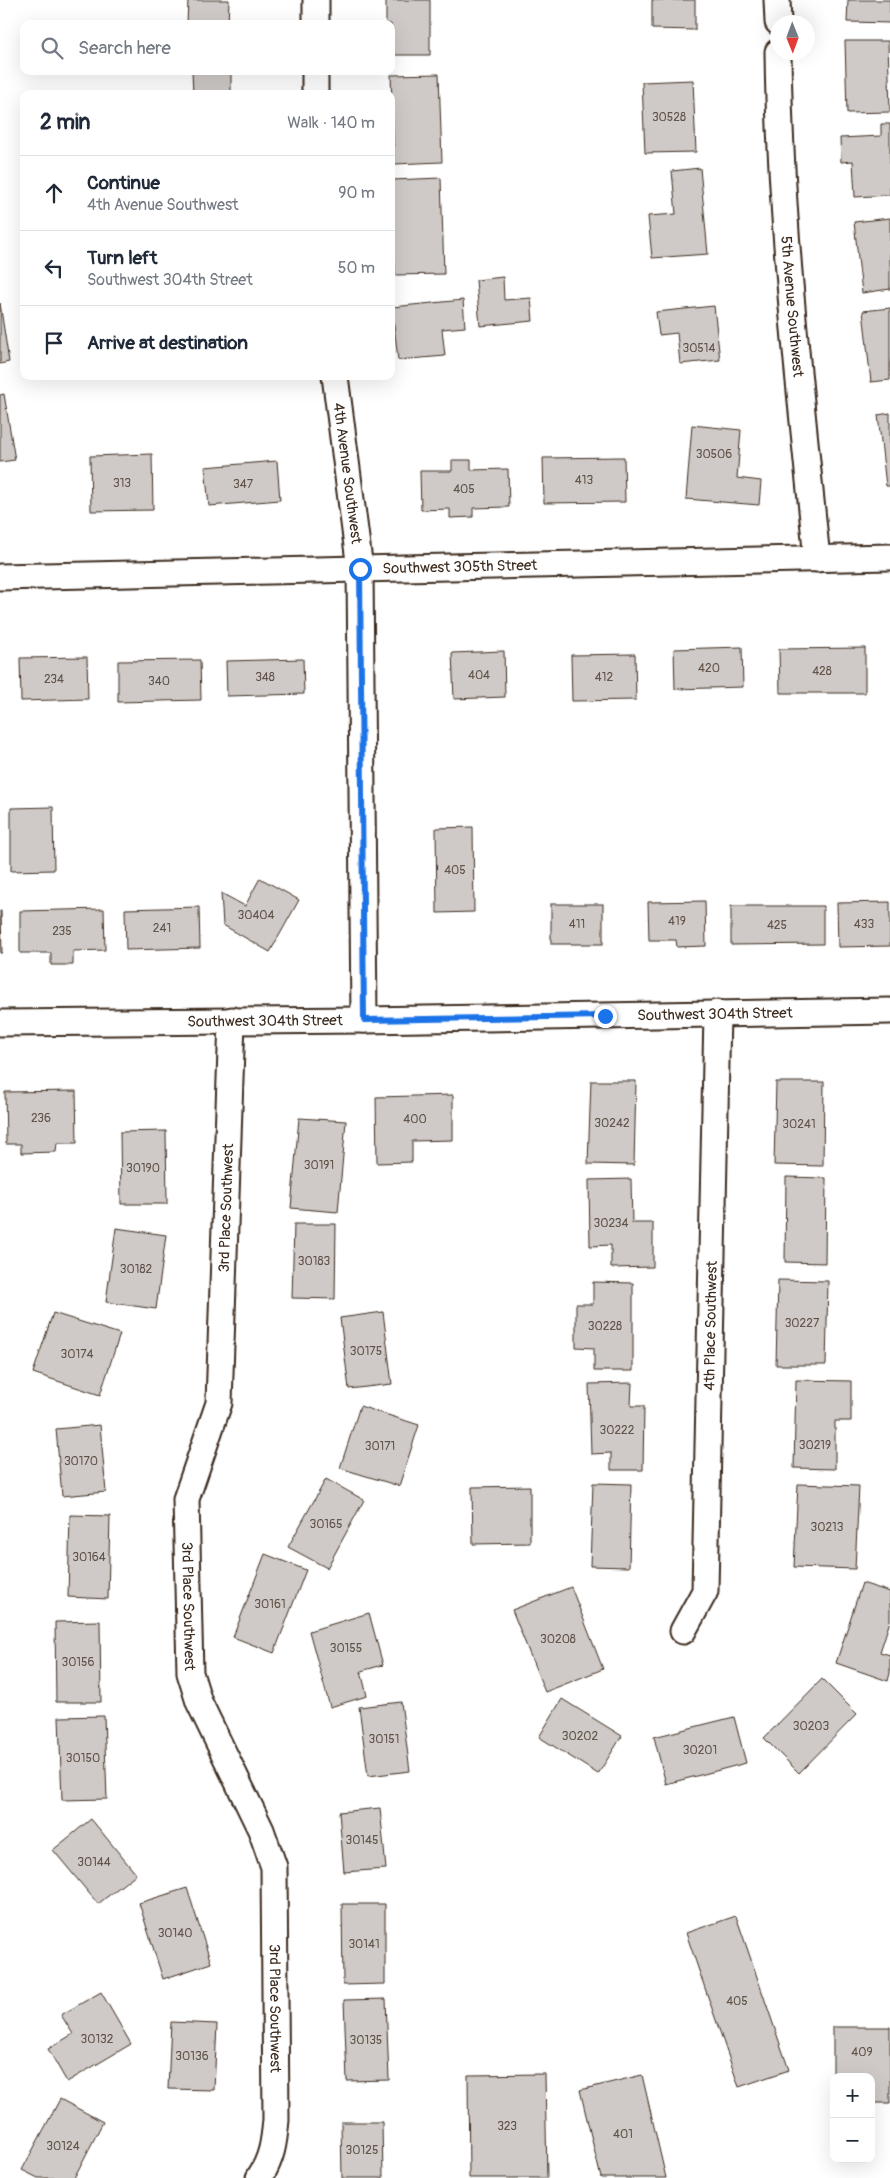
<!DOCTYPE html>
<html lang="en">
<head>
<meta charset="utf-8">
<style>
	body { margin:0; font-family:Pangolin,sans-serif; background:#f6f6f7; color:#1f2937 }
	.controls { position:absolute; right:15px; bottom:15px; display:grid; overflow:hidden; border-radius:10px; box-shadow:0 5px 20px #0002 }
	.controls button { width:45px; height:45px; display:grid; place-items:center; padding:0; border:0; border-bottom:1px solid #e0e1e3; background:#fff; color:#1f2937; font:25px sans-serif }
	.compass { position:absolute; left:770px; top:15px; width:45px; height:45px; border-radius:50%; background:#fff; box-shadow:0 5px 20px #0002; rotate:179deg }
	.stop { position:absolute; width:15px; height:15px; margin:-11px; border:4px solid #1a73e8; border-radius:50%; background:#fff }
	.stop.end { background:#1a73e8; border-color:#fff; box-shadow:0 1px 5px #0008 }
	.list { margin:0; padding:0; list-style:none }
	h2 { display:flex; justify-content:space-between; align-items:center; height:65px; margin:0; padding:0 20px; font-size:21px }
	h2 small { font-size:16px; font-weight:400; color:#747a83 }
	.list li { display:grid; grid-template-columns:32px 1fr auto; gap:15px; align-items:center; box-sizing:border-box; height:75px; padding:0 20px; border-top:1px solid #e0e1e3 }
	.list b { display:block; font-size:19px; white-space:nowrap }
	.list p { margin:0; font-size:16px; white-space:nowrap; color:#747a83 }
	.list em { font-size:16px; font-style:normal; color:#747a83 }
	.icon { flex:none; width:28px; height:28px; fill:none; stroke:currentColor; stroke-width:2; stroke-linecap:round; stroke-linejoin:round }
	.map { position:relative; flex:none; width:890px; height:2178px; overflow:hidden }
	.search { position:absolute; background:#fff; box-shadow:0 5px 20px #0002; left:20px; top:20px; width:375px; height:55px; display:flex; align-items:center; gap:12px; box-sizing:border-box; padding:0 18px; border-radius:10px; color:#747a83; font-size:19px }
	.panel { position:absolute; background:#fff; box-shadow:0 5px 20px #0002; left:20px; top:90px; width:375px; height:290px; border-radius:10px }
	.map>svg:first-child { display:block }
	.building { fill:#cfcac7; stroke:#3b2a1e }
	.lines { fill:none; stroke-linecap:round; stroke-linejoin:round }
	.street-casing { stroke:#3b2a1e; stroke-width:29 }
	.street { stroke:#fff; stroke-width:25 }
	.route { stroke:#1a73e8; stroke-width:6 }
	.labels { text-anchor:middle; stroke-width:4.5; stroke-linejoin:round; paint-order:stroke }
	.number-label { font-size:12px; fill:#605248 }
	.street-label { font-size:15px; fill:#3b2a1e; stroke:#fff }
</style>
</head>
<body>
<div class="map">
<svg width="890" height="2178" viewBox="0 0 890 2178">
	<rect width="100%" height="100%" fill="#fff"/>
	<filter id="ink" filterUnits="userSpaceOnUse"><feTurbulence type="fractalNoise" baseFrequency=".02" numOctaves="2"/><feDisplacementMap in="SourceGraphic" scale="10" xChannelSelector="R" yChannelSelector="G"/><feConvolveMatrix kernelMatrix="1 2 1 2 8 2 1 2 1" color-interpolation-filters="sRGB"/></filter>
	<g filter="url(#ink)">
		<g class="building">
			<path d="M188,0H229L228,24H187Z"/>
			<path d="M386,0H430V55H391V24H386Z"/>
			<path d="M652,0H695V30L652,29Z"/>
			<path d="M848,0H890V23L847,22Z"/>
			<path d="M845,41H888L890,112L847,113Z"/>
			<path d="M192,71H231V94H193Z"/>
			<path d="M439,74L442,162L394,164L391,75Z"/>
			<path d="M693,80L696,152L645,153L642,82Z"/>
			<path d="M881,124H890V195L855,197L853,161L841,162L840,138L881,136Z"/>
			<path d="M700,168L708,254L652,258L648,216L676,214L672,171Z"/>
			<path d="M441,178L444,274L395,275L392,180Z"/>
			<path d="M890,218V289L862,293L854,222Z"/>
			<path d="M503,277L504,300L531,298L533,321L480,326L476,280Z"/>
			<path d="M463,300L465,327L442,329L445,356L398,360L392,307Z"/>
			<path d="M0,303L9,362L0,364Z"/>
			<path d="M714,306L720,360L680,364L677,333L659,335L656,312Z"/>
			<path d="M890,308V380L871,382L863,311Z"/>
			<path d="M4,394L15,460L0,462V395Z"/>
			<path d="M890,413V486H886L878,415Z"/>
			<path d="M692,425L741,430L737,478L761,481L759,505L686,499Z"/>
			<path d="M152,454L153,510L91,511L90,456Z"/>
			<path d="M624,457L625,502L544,503L543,458Z"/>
			<path d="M452,460H471V470L508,469L509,507L473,508V517L450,518V509L421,510L420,471H452Z"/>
			<path d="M277,461L280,500L209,506L205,467Z"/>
			<path d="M742,647L743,687L675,689L674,649Z"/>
			<path d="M865,648V693H780L779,649Z"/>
			<path d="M504,651L505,697L454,699L452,653Z"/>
			<path d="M635,654L636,700L572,701L571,655Z"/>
			<path d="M87,657L88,699L21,701L20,658Z"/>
			<path d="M303,659L304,694L227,696L226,661Z"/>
			<path d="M200,660L201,700L118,702V661Z"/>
			<path d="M53,807L54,870L11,871V808Z"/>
			<path d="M473,827L474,912L437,913L436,828Z"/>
			<path d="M260,878L299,900L270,952L223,925L221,893L245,906Z"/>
			<path d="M705,901L706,946L677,947L676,940H649L648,902Z"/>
			<path d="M890,902V946L838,947L837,903Z"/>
			<rect x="551" y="904" width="52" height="40"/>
			<path d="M731,906H823V944L731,945Z"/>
			<path d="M199,907L200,948L126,950L125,909Z"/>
			<path d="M104,909L105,950L73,951V965H51V953H20V911Z"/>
			<path d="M0,911H1L2,953H0Z"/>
			<path d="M591,1081H636L634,1165L588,1164Z"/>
			<path d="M776,1082H824L823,1166L774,1165Z"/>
			<path d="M76,1091L77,1143H57L56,1152L21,1153V1144H6L5,1092Z"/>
			<path d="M453,1095V1140L412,1141V1162L377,1163L376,1097Z"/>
			<path d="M299,1118L346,1121L338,1212L291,1208Z"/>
			<path d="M166,1131L167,1204H121L120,1132Z"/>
			<path d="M786,1177L826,1178L825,1263L785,1262Z"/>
			<path d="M631,1179L632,1223H653V1267L611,1268V1245L590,1246L589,1180Z"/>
			<path d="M294,1224H336L335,1299L292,1298Z"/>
			<path d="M116,1228L166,1235L156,1309L106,1302Z"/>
			<path d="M778,1280L828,1281L826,1365H776Z"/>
			<path d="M593,1282L633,1283V1371H594V1348L576,1347V1304H593Z"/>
			<path d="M383,1312L392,1384L349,1389L340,1318Z"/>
			<path d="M53,1313L120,1334L100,1395L33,1373Z"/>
			<path d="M796,1380L851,1381V1421H835V1469L794,1468Z"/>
			<path d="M632,1383L631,1406H644L643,1470H611V1453L591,1454L589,1384Z"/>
			<path d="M360,1406L419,1425L399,1486L340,1468Z"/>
			<path d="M100,1425L106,1492L62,1496L56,1429Z"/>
			<path d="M326,1479L364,1500L327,1568L288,1547Z"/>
			<path d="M593,1483L631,1484L629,1567L590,1566Z"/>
			<path d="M798,1484L859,1486L855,1569L794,1567Z"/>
			<path d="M530,1486V1543L473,1544L472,1487Z"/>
			<path d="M70,1515L110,1516L108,1599L68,1597Z"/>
			<path d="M265,1554L306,1570L274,1653L233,1637Z"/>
			<path d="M862,1583L890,1592V1621L880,1652L890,1655V1673L888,1681L836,1663Z"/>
			<path d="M571,1587L603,1669L545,1692L512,1610Z"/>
			<path d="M369,1613L383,1665L361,1671L367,1696L330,1707L309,1631Z"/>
			<path d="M100,1621L101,1702H56L55,1622Z"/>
			<path d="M822,1679L857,1714L799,1773L764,1738Z"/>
			<path d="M562,1699L622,1736L598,1774L539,1737Z"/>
			<path d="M401,1702L410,1771L368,1776L359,1707Z"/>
			<path d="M104,1716L107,1799L62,1800L59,1717Z"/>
			<path d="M734,1717L746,1763L666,1784L654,1737Z"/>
			<path d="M380,1808L386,1869L344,1872L339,1812Z"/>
			<path d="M91,1819L136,1874L98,1904L53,1850Z"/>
			<path d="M187,1888L211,1963L163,1979L139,1903Z"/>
			<path d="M342,1904H385V1984L343,1985Z"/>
			<path d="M736,1916L789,2070L739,2087L686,1933Z"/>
			<path d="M101,1992L131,2044L67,2082L48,2049L73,2034L61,2015Z"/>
			<path d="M386,1999L389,2080L347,2081L344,2000Z"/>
			<path d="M171,2022L217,2024L214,2090L168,2089Z"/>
			<path d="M833,2027H890V2103H871V2077H834L833,2103Z"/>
			<path d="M545,2074L547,2178H469L468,2075Z"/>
			<path d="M642,2075L666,2178H601L580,2090Z"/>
			<path d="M60,2099L103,2122L74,2178H38L22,2170Z"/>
			<path d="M341,2122H382L383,2178H342Z"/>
		</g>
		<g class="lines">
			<g class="street-casing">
				<g id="street">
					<path d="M777,0L778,22"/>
					<path d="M316,24V0"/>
					<path id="s1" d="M778,52C780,222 800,390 817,559"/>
					<path d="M315,94V71"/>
					<path id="s2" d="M335,376L360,569L364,1020"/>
					<path id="s3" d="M0,577L890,557"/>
					<path id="s4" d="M232,1020L219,1403L186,1499L190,1673L199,1702L261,1830L274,1867L276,2120C274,2142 272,2159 259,2178"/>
					<path id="s5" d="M0,1023L364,1020L890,1011"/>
					<path id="s6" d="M683,1631L705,1591L717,1013"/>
				</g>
			</g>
			<use href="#street" class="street"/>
		</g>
	</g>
	<g class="lines" filter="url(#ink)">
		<path class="route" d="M360,569L364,1020L605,1016"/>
	</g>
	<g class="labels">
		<g class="number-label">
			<text x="669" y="121">30528</text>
			<text x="699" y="352">30514</text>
			<text x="714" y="458">30506</text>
			<text x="584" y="484">413</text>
			<text x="122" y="487">313</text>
			<text x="243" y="488">347</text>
			<text x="464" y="493">405</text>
			<text x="709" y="672">420</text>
			<text x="822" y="675">428</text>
			<text x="479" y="679">404</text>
			<text x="265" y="681">348</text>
			<text x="604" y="681">412</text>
			<text x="54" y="683">234</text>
			<text x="159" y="685">340</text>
			<text x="455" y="874">405</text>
			<text x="256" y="919">30404</text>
			<text x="677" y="925">419</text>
			<text x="577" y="928">411</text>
			<text x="864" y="928">433</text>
			<text x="777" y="929">425</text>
			<text x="162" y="932">241</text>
			<text x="62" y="935">235</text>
			<text x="41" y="1122">236</text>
			<text x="415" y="1123">400</text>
			<text x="612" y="1127">30242</text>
			<text x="799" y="1128">30241</text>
			<text x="319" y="1169">30191</text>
			<text x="143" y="1172">30190</text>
			<text x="611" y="1227">30234</text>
			<text x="314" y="1265">30183</text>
			<text x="136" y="1273">30182</text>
			<text x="802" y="1327">30227</text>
			<text x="605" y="1330">30228</text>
			<text x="366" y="1355">30175</text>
			<text x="77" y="1358">30174</text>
			<text x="617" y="1434">30222</text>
			<text x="815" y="1449">30219</text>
			<text x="380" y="1450">30171</text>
			<text x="81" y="1465">30170</text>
			<text x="326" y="1528">30165</text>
			<text x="827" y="1531">30213</text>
			<text x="89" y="1561">30164</text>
			<text x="270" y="1608">30161</text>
			<text x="558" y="1643">30208</text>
			<text x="346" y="1652">30155</text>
			<text x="78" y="1666">30156</text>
			<text x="811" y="1730">30203</text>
			<text x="580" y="1740">30202</text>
			<text x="384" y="1743">30151</text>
			<text x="700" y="1754">30201</text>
			<text x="83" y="1762">30150</text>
			<text x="362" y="1844">30145</text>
			<text x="94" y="1866">30144</text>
			<text x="175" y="1937">30140</text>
			<text x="364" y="1948">30141</text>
			<text x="737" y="2005">405</text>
			<text x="97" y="2043">30132</text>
			<text x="366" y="2044">30135</text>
			<text x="862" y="2056">409</text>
			<text x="192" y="2060">30136</text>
			<text x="507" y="2130">323</text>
			<text x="623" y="2138">401</text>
			<text x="63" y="2150">30124</text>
			<text x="362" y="2154">30125</text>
		</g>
		<g class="street-label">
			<text dy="5" stroke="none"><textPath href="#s1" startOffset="255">5th Avenue Southwest</textPath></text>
			<text dy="5" stroke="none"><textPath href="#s2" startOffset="98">4th Avenue Southwest</textPath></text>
			<text dy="5" stroke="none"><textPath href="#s3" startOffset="460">Southwest 305th Street</textPath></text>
			<text dy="5" stroke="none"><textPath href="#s5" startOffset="715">Southwest 304th Street</textPath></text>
			<text dy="5" stroke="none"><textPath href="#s5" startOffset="265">Southwest 304th Street</textPath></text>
			<text transform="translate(226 1208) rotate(-88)" y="5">3rd Place Southwest</text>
			<text dy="5" stroke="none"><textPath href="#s6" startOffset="311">4th Place Southwest</textPath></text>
			<text dy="5" stroke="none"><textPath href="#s4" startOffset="592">3rd Place Southwest</textPath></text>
			<text dy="5" stroke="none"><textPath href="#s4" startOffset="1012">3rd Place Southwest</textPath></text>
		</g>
	</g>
</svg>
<div class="controls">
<button>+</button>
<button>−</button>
</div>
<svg class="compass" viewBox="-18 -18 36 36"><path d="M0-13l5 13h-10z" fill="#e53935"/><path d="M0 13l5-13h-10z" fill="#747a83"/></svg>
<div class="stop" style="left:360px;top:569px"></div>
<div class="stop end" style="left:605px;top:1016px"></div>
<div class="search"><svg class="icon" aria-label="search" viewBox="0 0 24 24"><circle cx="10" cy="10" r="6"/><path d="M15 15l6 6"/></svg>Search here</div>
<section class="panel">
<h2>2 min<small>Walk · 140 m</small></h2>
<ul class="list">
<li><svg class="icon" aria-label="ahead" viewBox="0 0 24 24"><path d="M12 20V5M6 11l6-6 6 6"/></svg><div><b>Continue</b><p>4th Avenue Southwest</p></div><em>90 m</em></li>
<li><svg class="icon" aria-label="left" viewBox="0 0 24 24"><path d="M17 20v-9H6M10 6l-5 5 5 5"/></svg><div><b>Turn left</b><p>Southwest 304th Street</p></div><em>50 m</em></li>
<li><svg class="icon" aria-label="arrive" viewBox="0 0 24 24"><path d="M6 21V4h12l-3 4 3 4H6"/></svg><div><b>Arrive at destination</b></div></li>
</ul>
</section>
</div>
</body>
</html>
